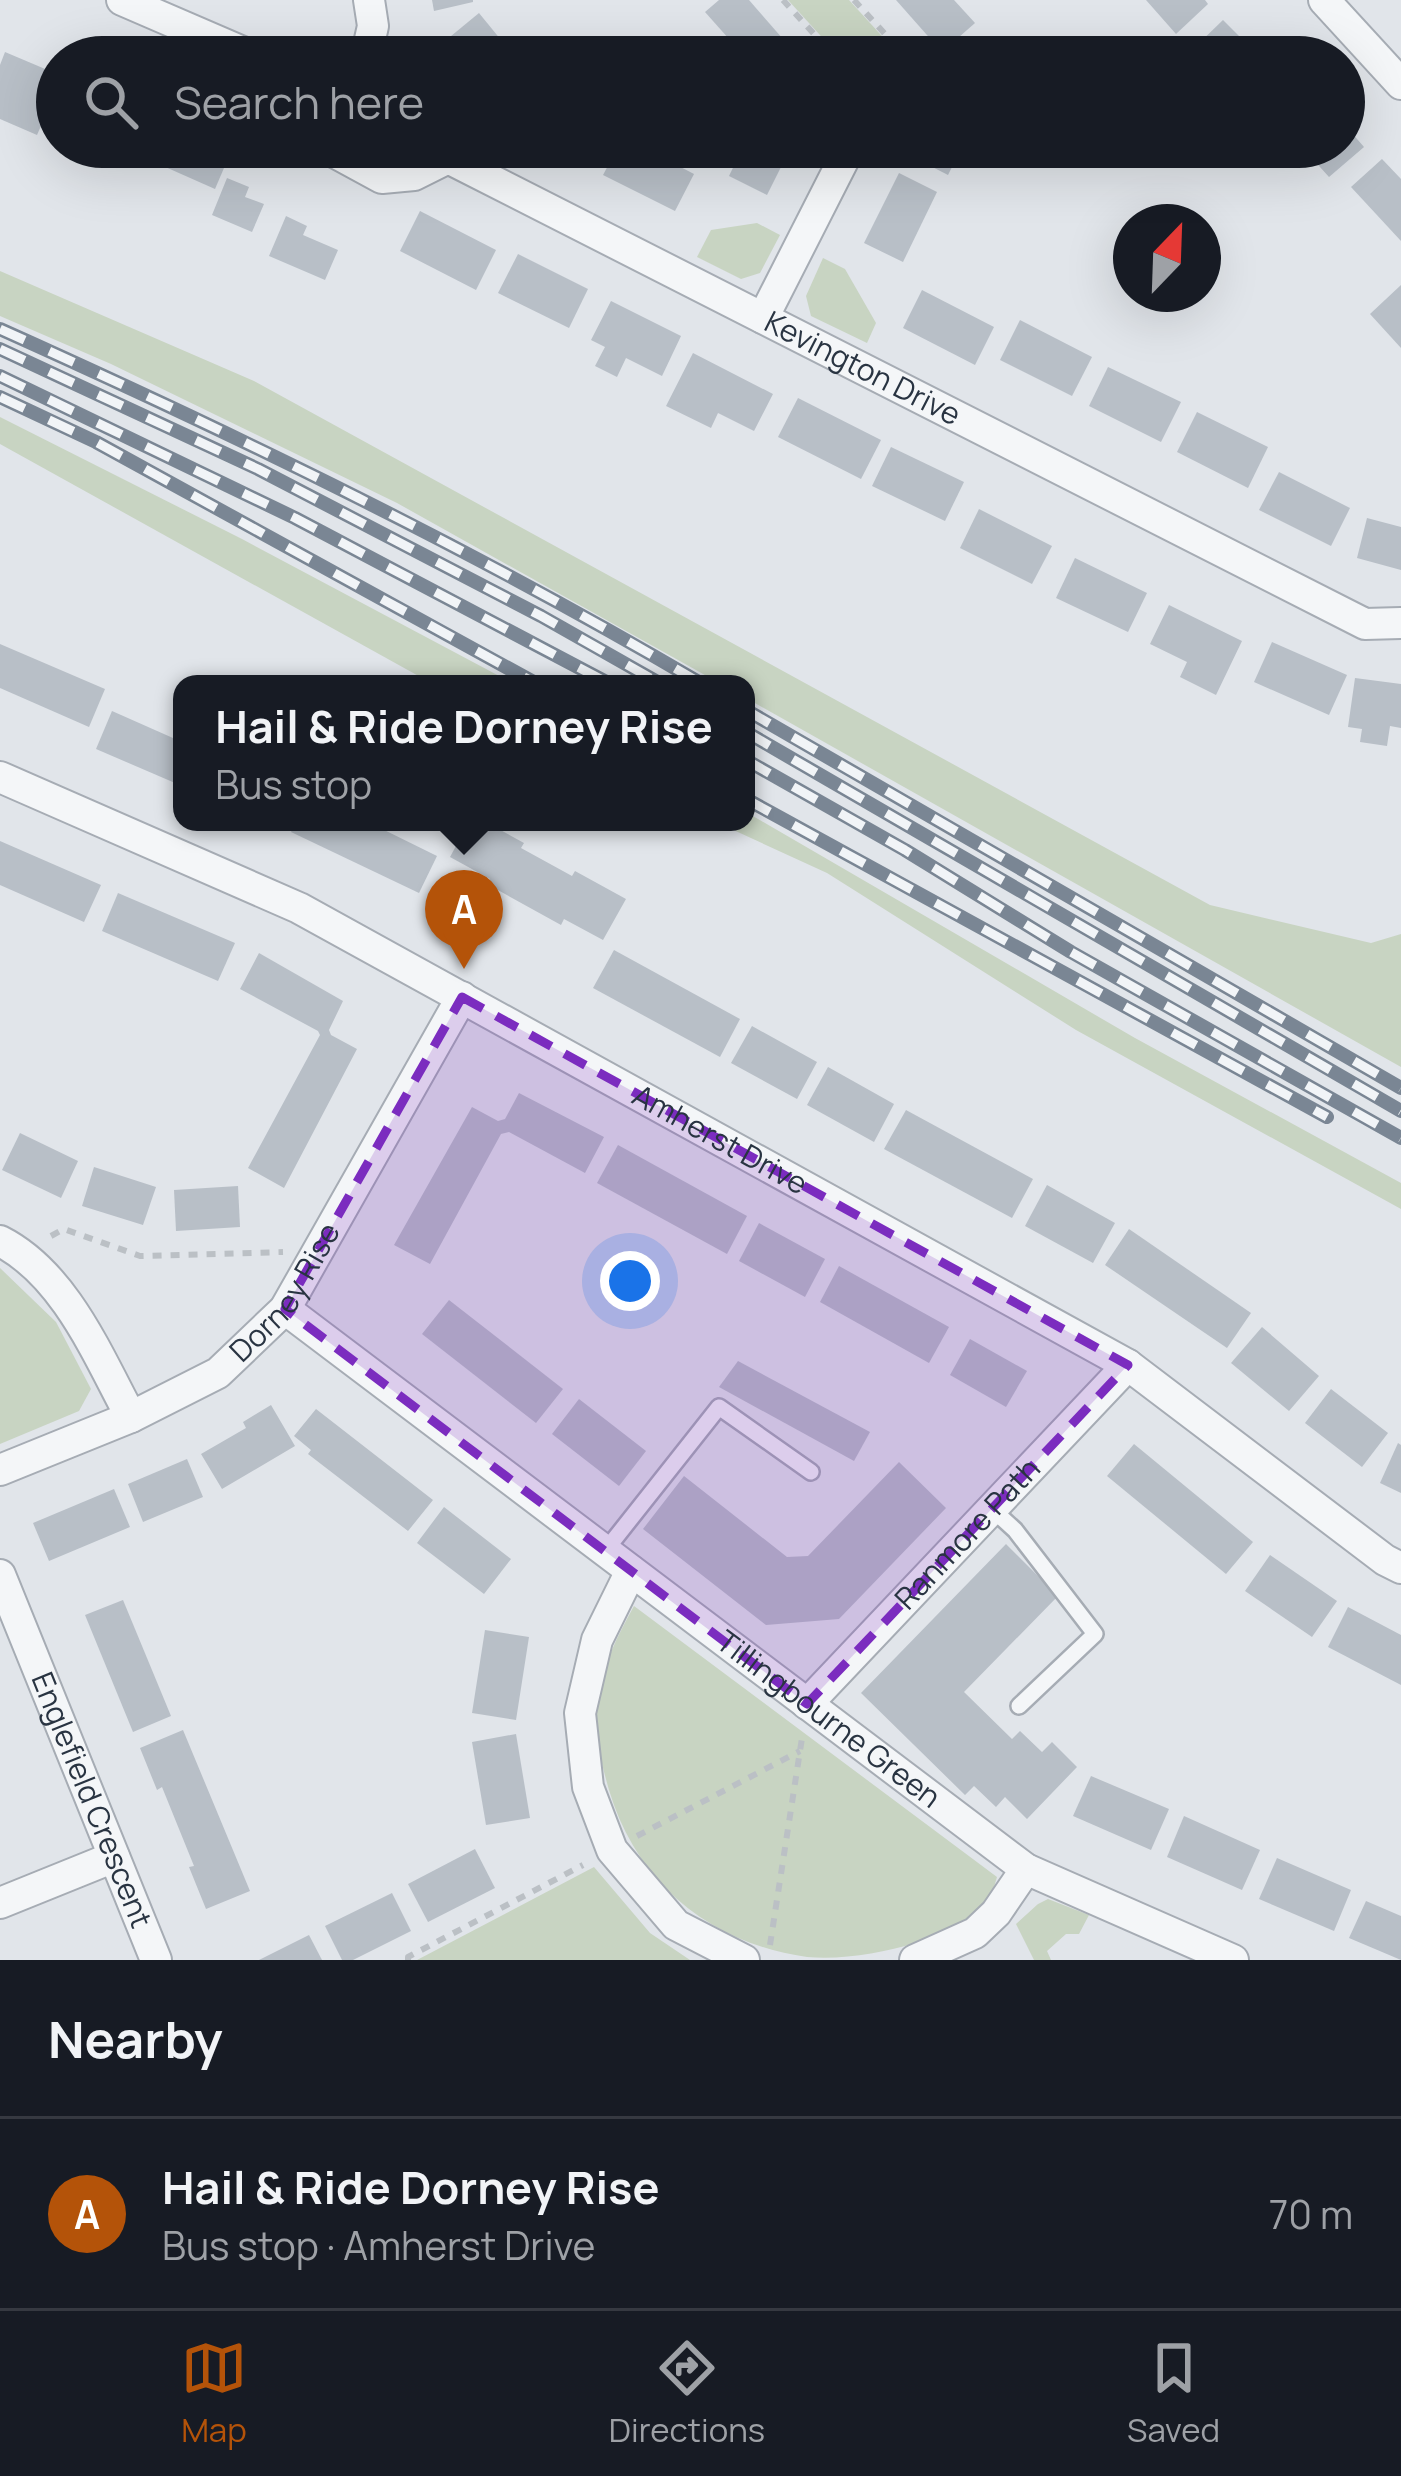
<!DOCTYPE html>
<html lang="en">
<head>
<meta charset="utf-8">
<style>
	body { margin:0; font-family:Manrope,sans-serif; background:#242831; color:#f1f3f6 }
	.compass { position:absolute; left:1113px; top:204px; width:108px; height:108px; border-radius:50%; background:#171b24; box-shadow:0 12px 48px #0002; rotate:23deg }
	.you { position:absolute; left:630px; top:1281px; width:42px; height:42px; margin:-30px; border:9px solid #fff; border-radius:50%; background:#1a73e8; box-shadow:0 0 0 18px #1a73e833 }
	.badge { display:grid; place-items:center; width:78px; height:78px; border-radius:50%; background:#b45309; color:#fff; font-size:39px; font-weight:700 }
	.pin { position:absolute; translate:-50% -99px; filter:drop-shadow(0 3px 6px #0008) }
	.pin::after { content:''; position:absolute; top:63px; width:42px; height:36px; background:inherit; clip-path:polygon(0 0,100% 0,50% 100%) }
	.popup { position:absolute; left:173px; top:675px; width:582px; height:156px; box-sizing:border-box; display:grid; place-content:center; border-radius:24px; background:#171b24; filter:drop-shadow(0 3px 9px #0005); font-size:39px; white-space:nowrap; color:#9ea1a6 }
	.popup b { font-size:45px; color:#f1f3f6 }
	.popup::after { content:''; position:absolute; left:50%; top:100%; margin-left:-24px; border:24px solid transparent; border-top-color:#171b24 }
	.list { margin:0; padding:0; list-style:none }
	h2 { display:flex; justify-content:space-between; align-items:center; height:156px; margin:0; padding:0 48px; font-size:51px }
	h2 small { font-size:39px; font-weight:400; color:#9ea1a6 }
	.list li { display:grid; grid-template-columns:78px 1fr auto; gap:36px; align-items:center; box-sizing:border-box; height:192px; padding:0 48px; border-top:3px solid #363941 }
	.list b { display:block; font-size:45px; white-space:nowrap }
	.list p { margin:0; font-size:39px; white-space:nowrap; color:#9ea1a6 }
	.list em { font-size:39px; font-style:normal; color:#9ea1a6 }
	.icon { flex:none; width:66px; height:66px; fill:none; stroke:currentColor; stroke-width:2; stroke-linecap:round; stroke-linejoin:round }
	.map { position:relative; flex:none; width:1401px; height:1960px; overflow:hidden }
	.search { position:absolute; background:#171b24; box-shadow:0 12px 48px #0002; left:36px; right:36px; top:36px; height:132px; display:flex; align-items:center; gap:30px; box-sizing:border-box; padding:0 42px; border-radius:66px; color:#9ea1a6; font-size:45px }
	.sheet { height:348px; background:#171b24 }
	nav { display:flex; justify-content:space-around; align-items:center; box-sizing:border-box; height:168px; border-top:3px solid #363941; background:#171b24; font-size:33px; color:#9ea1a6 }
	nav a { display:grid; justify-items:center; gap:6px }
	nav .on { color:#b45309 }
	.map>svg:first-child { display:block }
	.green { fill:#c8d4c2 }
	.building { fill:#b8bfc7 }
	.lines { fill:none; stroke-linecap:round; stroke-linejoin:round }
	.service-casing { stroke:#a6acb4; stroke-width:20 }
	.minor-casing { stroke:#a6acb4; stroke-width:34 }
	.path { stroke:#bbc0c5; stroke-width:6; stroke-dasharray:9 9; stroke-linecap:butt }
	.service { stroke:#f4f6f8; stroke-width:15 }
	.minor { stroke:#f4f6f8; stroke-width:30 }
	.rail-casing { stroke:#7a8694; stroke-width:14 }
	.rail { stroke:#f1f4f7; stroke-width:9; stroke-dasharray:27; stroke-linecap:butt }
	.marked { fill:#7b2cbf; fill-opacity:0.2; stroke:#7b2cbf; stroke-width:9; stroke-dasharray:24 15; stroke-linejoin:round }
	.labels { text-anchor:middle; stroke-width:12; stroke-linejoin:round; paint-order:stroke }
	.street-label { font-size:30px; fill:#293442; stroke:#f1f4f7 }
</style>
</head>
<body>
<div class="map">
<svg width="1401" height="1960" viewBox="0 0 1401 1960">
	<rect width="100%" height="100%" fill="#e1e5ea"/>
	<g class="green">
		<path d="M788,0H849L901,57H840Z"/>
		<path d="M353,147H415L408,161L386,164Z"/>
		<path d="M757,223L780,235L760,273L741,279L697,257L711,230Z"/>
		<path d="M823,258L845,269L876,323L867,343L811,316L806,296Z"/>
		<path d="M0,271L254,381L1210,905L1371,943L1401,934V1067L746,698V684H721L397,503L111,364L0,316Z"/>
		<path d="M0,417L242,539L514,684H433L0,444Z"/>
		<path d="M746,812L1135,1038L1401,1183V1209L1076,1030L827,873L716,822H746Z"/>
		<path d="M0,1268L56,1322L91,1389L79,1411L0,1444Z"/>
		<path d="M634,1606L997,1877C995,1883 994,1889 991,1894C978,1919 941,1935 916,1943C882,1953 843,1960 807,1957C710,1943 637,1884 609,1790C601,1762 593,1729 597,1700C602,1666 618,1635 634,1606Z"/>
		<path d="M594,1867L650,1933L690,1960H417Z"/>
		<path d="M1048,1899L1089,1915L1079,1934H1066L1047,1951L1051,1960H1034L1016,1924L1038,1904Z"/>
	</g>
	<g class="building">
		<path d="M432,0H473V2L434,11Z"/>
		<path d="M719,0H749L790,47L779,57H745L705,12Z"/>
		<path d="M896,0H954L975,23L942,52Z"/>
		<path d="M1146,0H1205L1208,4L1176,34Z"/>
		<path d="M479,13L515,57H458L445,41Z"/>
		<path d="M1223,20L1260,57H1196L1191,51Z"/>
		<path d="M5,52L57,74V89L37,135L0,119V65Z"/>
		<path d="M1344,124L1364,147L1329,177L1302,147H1344Z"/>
		<path d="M139,147H233L215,189L136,154Z"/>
		<path d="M550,147H602L591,168Z"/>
		<path d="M618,147H642L694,174L675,211L603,175Z"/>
		<path d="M743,147H791L767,195L729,176Z"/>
		<path d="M913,147H962L948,175L909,155Z"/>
		<path d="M1382,159L1401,179V241L1351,187Z"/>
		<path d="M899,173L937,192L903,262L864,243Z"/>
		<path d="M227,178L249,187L245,197L264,204L252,232L212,215Z"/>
		<path d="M420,211L496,250L476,290L400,251Z"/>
		<path d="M286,216L307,226L303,235L338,250L325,280L269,256Z"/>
		<path d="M518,254L588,289L569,328L498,293Z"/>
		<path d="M1401,285V348L1370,314Z"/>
		<path d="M922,290L994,327L975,365L903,328Z"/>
		<path d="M611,301L681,336L662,376L626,358L617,377L595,366L605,347L591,340Z"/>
		<path d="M1020,320L1092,357L1072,396L1000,360Z"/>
		<path d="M693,353L773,394L754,431L718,413L711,428L666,406Z"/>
		<path d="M1108,367L1181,402L1161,442L1089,406Z"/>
		<path d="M798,398L881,440L861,479L778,437Z"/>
		<path d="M1197,412L1268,447L1248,488L1177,452Z"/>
		<path d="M891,447L964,482L945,521L872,486Z"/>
		<path d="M1279,472L1350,508L1331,546L1259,510Z"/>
		<path d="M979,509L1052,546L1032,584L960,548Z"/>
		<path d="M1367,518L1401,527V570L1357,558Z"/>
		<path d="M1075,558L1147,593L1128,632L1056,598Z"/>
		<path d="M1169,605L1242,641L1216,695L1180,677L1187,662L1150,644Z"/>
		<path d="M1272,642L1347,675L1329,715L1254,682Z"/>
		<path d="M0,644L105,689L89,727L0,688Z"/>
		<path d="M1355,678L1401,684V728L1390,726L1387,746L1360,742L1362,729L1348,727Z"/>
		<path d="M112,711L182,742V786L96,749Z"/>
		<path d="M296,822H368L437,856L419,893L291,832Z"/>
		<path d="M469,822H486L524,843L521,848L572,876L575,871L626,899L603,940L564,919L561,925L487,884L490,879L450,857Z"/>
		<path d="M0,841L101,885L84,922L0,885Z"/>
		<path d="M118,893L235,943L218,981L102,931Z"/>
		<path d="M614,950L740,1019L720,1057L593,988Z"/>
		<path d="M259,953L343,1001L329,1030L331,1035L357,1049L284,1188L248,1168L320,1035L318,1031L240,989Z"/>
		<path d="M752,1026L817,1062L797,1099L731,1063Z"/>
		<path d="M828,1067L894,1104L874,1142L807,1105Z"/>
		<path d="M519,1093L604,1137L585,1173L509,1132L501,1134L430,1264L394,1245L472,1107L498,1121L505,1119Z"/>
		<path d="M906,1110L1033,1179L1012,1218L884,1149Z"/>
		<path d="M20,1133L78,1161L61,1198L2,1170Z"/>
		<path d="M618,1145L747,1216L727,1254L597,1183Z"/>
		<path d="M94,1167L156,1187L143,1225L82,1206Z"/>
		<path d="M1047,1185L1115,1223L1093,1263L1025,1226Z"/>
		<path d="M238,1186L240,1227L176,1231L174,1190Z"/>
		<path d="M759,1223L825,1259L805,1297L739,1261Z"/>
		<path d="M1129,1229L1251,1313L1227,1348L1105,1265Z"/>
		<path d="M839,1266L949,1327L929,1363L820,1302Z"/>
		<path d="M449,1300L563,1389L536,1423L422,1334Z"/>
		<path d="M1262,1327L1319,1376L1289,1411L1231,1363Z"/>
		<path d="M970,1339L1027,1371L1006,1407L950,1375Z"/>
		<path d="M738,1361L870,1432L854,1461L719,1387Z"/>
		<path d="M1331,1389L1388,1433L1362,1467L1305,1423Z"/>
		<path d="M579,1399L646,1451L619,1486L552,1434Z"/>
		<path d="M271,1405L295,1446L222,1489L201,1454L246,1428L243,1422Z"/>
		<path d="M316,1409L433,1500L408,1531L308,1454L311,1450L294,1436Z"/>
		<path d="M1398,1443L1401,1445V1493L1380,1483Z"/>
		<path d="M1134,1444L1253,1542L1226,1574L1107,1476Z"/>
		<path d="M187,1459L203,1497L143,1522L128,1484Z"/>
		<path d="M899,1462L946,1508L839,1619L766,1625L643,1529L684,1476L787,1557L808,1556Z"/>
		<path d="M114,1489L130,1527L49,1561L33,1523Z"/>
		<path d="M444,1507L511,1559L484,1594L417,1543Z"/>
		<path d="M1006,1544L1058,1596L964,1692L1012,1739L1020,1731L1042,1752L1052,1742L1077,1767L1027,1819L1005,1797L996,1807L974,1786L965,1795L861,1693Z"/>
		<path d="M1270,1555L1337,1601L1312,1637L1245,1591Z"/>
		<path d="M123,1600L171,1716L133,1732L85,1615Z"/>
		<path d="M1348,1607L1401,1635V1685L1328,1647Z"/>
		<path d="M485,1630L529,1637L516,1720L472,1713Z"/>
		<path d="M183,1730L250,1891L206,1909L189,1867L194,1866L162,1787L157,1790L140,1748Z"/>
		<path d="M516,1734L530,1818L486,1825L472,1742Z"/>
		<path d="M1091,1776L1169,1809L1151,1850L1073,1816Z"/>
		<path d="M1184,1816L1260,1850L1242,1890L1167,1857Z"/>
		<path d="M475,1849L495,1888L428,1922L408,1884Z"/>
		<path d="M1277,1858L1351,1890L1334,1931L1259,1899Z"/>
		<path d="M392,1893L411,1931L353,1960H342L325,1926Z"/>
		<path d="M1366,1901L1401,1916V1960L1349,1938Z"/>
		<path d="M309,1935L322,1960H259Z"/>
	</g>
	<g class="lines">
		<g class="service-casing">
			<g id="service">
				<path d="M992,1509L1015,1530L1095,1634L1019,1706"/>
				<path d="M605,1551L719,1407L811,1472"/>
			</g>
		</g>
		<g class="minor-casing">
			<g id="minor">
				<path d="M122,0L254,57"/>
				<path d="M1324,0L1401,84"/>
				<path d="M366,57L373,26L369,0"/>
				<path id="s1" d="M325,147L382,178L414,175L448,158L1365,624L1401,623"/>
				<path d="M763,318L850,147"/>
				<path id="s2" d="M0,777L299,908L1128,1365L1385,1560L1401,1568"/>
				<path d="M0,1241C65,1274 98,1356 131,1417"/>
				<path id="s3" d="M285,1309L1026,1869L1233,1960"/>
				<path id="s4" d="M0,1470L131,1417L218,1373L285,1309L462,997"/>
				<path d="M631,1571L597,1640L580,1713L588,1787L612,1850L676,1925L744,1960"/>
				<path id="s5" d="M0,1575L156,1960"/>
				<path id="s6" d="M807,1704L1128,1365"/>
				<path d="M0,1903L114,1857"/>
				<path d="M915,1960L975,1933L996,1913L1026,1869"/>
			</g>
		</g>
		<g class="path">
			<path d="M783,0L835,57"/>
			<path d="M854,0L906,57"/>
			<path d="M51,1236L64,1229L140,1256L283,1252"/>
			<path d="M637,1836L800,1751"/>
			<path d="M770,1945L802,1738"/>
			<path d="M408,1960V1957L583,1865"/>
		</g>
		<use href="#service" class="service"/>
		<use href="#minor" class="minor"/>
		<g class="rail-casing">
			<g id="rail">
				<path d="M0,329C239,436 476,551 702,684"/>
				<path d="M0,349L258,469L541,616L661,684"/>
				<path d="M0,376L295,518L610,684"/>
				<path d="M0,397L96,442L537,684"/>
				<path d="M746,710L1401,1088"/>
				<path d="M746,732L1401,1111"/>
				<path d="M746,760L905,850L1071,952L1401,1138"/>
				<path d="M746,799L1327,1117"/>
			</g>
		</g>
		<use href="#rail" class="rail"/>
	</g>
	<path class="marked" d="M462,997L1128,1365L807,1704L285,1309Z"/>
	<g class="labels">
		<g class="street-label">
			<text dy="10" stroke="none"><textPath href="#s1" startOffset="600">Kevington Drive</textPath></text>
			<text dy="10" stroke="none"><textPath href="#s2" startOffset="807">Amherst Drive</textPath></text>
			<text dy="10" stroke="none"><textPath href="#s4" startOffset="345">Dorney Rise</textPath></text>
			<text dy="10" stroke="none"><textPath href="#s6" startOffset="234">Ranmore Path</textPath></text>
			<text dy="10" stroke="none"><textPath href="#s3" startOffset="681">Tillingbourne Green</textPath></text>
			<text dy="10" stroke="none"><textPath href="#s5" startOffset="243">Englefield Crescent</textPath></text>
		</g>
	</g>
</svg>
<svg class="compass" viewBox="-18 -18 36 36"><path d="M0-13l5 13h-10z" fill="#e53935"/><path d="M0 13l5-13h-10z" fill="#9ea1a6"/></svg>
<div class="you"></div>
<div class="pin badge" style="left:464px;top:969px">A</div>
<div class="popup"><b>Hail &amp; Ride Dorney Rise</b>Bus stop</div>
<div class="search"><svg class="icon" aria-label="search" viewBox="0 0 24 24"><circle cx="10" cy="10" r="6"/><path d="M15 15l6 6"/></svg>Search here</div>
</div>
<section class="sheet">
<h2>Nearby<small></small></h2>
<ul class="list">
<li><span class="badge">A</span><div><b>Hail &amp; Ride Dorney Rise</b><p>Bus stop · Amherst Drive</p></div><em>70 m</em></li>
</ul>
</section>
<nav>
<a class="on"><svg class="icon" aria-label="map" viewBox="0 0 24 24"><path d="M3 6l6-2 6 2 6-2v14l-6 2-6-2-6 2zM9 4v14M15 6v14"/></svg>Map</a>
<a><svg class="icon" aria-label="directions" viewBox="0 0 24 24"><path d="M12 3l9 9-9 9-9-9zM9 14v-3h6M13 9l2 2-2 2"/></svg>Directions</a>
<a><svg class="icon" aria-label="saved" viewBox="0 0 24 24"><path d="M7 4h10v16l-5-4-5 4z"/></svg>Saved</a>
</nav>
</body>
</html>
